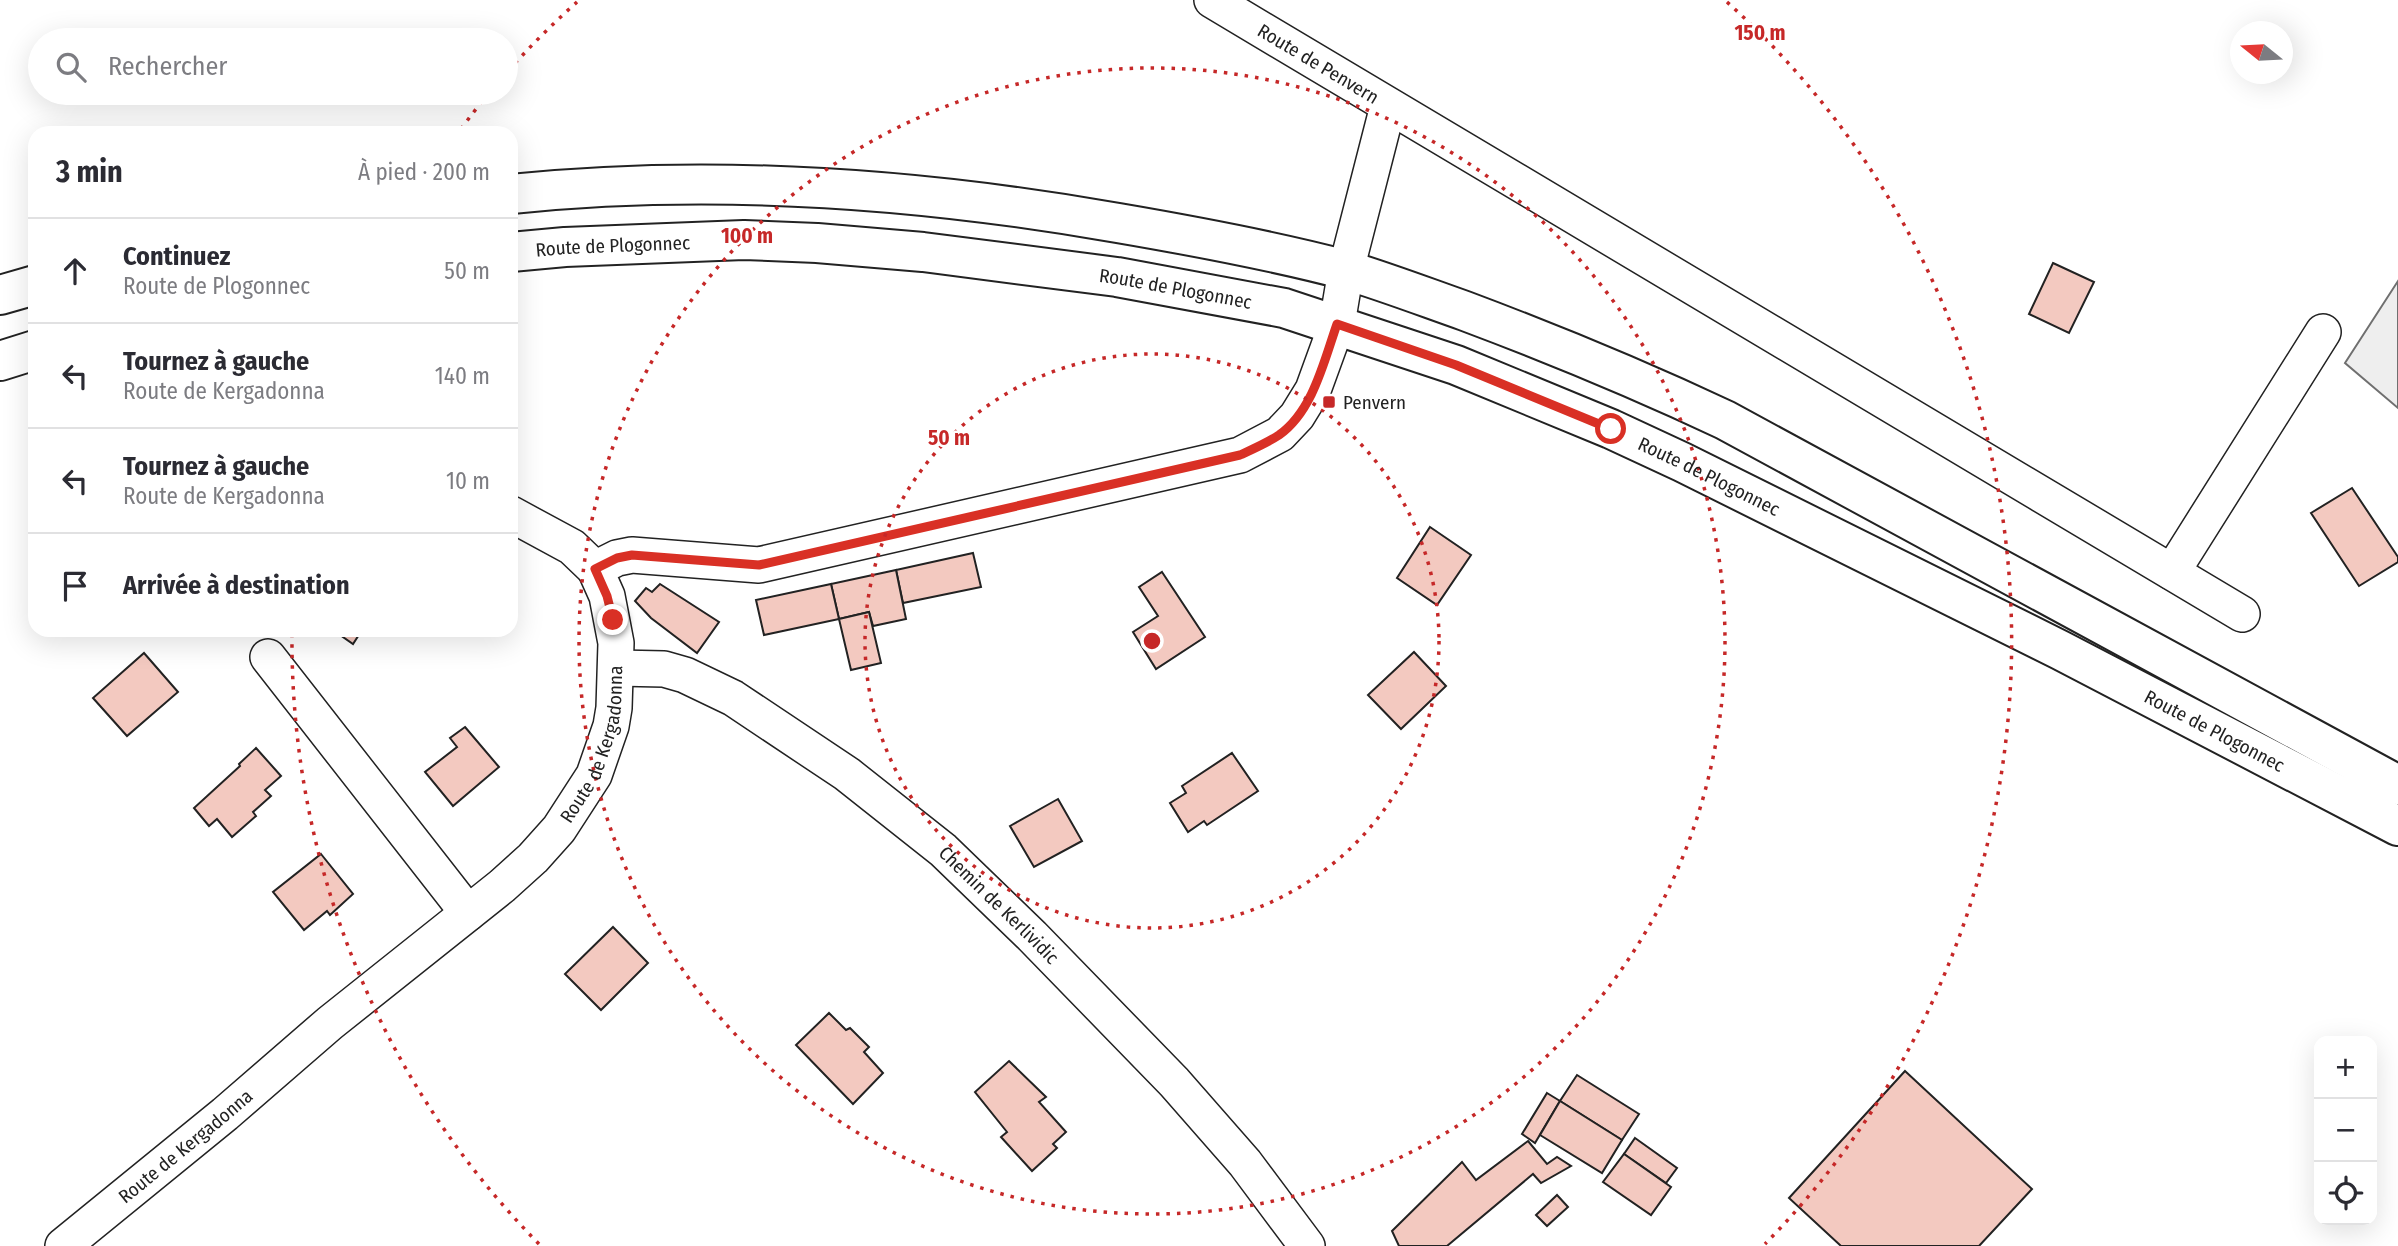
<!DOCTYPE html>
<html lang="fr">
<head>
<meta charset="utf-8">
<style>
	body { margin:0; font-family:"Fira Sans Condensed",sans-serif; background:#f2f2f3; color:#2b2b33 }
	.controls { position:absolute; right:21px; bottom:21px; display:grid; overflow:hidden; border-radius:14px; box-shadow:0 7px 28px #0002 }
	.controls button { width:63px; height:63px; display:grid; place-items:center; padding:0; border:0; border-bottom:2px solid #e1e1e2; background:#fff; color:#2b2b33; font:35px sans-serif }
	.compass { position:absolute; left:2230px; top:21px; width:63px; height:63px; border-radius:50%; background:#fff; box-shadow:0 7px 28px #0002; rotate:288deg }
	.stop { position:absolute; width:21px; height:21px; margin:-16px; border:5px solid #d93025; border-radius:50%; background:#fff }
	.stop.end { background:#d93025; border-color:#fff; box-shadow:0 2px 7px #0008 }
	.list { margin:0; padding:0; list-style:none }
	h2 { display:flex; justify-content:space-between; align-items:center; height:91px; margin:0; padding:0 28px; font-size:30px }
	h2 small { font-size:23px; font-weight:400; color:#7c7c81 }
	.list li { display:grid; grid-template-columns:46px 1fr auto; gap:21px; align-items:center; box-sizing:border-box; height:105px; padding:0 28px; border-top:2px solid #e1e1e2 }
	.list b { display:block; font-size:26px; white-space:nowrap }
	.list p { margin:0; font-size:23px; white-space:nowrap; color:#7c7c81 }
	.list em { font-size:23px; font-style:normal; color:#7c7c81 }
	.icon { flex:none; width:38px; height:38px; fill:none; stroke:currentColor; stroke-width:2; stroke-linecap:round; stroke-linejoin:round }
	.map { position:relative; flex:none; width:2398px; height:1246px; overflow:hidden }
	.search { position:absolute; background:#fff; box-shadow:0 7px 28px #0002; left:28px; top:28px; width:490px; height:77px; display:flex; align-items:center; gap:18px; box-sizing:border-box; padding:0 24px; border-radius:38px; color:#7c7c81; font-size:26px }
	.panel { position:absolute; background:#fff; box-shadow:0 7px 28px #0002; left:28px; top:126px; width:490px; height:511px; border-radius:21px }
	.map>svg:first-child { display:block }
	.green { fill:#eee; stroke:#6f6f6f; stroke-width:2 }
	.building { fill:#f3c9c0; stroke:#222; stroke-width:2 }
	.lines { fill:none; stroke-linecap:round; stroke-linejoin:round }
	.minor-casing { stroke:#222; stroke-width:38 }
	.primary-casing { stroke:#222; stroke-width:42 }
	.minor { stroke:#fff; stroke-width:35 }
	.primary { stroke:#fff; stroke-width:38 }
	.route { stroke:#d93025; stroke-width:9 }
	.ring { fill:none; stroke:#c62828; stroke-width:3.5; stroke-dasharray:3.5 7 }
	.poi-dot { fill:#c62828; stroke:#fff; stroke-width:2.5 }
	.labels { text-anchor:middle; stroke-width:5; stroke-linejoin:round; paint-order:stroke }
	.street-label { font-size:19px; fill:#222; stroke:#fff }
	.poi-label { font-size:19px; fill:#222; stroke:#fff; text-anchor:start }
	.centre { fill:#c62828; stroke:#fff; stroke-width:3.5 }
	.ring-label { font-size:21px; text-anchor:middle; font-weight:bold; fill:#c62828; stroke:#fff; stroke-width:5; stroke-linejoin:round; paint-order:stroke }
</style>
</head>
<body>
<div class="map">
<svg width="2398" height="1246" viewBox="0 0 2398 1246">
	<rect width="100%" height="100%" fill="#fff"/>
	<path class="green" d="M2398,281V408L2345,363Z"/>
	<g class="building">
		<path d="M2053,263L2094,282L2069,333L2029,314Z"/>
		<path d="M2352,488L2398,557V562L2359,586L2311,513Z"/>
		<path d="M1430,527L1471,555L1437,605L1397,578Z"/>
		<path d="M973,553L981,587L903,603L896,570Z"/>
		<path d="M896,570L906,619L873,626L869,612L839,619L831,584Z"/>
		<path d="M1162,572L1205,637L1156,669L1133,632L1158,616L1139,587Z"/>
		<path d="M660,584L719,622L697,653L651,618L635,601L646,588L652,592Z"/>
		<path d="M831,584L839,619L764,635L756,600Z"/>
		<path d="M869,612L881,663L851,670L839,619Z"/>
		<path d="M333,630H362L353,644Z"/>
		<path d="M1414,652L1446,686L1401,729L1368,695Z"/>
		<path d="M144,653L178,692L127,736L93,698Z"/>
		<path d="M465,727L499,767L453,806L425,772L457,747L450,738Z"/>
		<path d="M256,748L281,776L265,790L271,796L253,812L256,816L232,837L217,819L209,826L194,808L240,766L239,764Z"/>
		<path d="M1232,753L1258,791L1207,825L1204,821L1188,832L1170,803L1186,793L1182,786Z"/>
		<path d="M1058,799L1082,841L1034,867L1010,826Z"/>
		<path d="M321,854L353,894L330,915L327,911L304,930L273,892Z"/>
		<path d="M613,927L648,963L601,1010L565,974Z"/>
		<path d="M829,1013L846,1030L850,1028L869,1047L864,1052L883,1073L853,1104L796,1045Z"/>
		<path d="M1009,1061L1046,1097L1039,1102L1066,1132L1053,1144L1057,1148L1032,1171L1001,1137L1007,1132L975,1092Z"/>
		<path d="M1905,1071L2032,1189L1979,1246H1841L1789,1198Z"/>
		<path d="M1577,1075L1639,1114L1622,1140L1560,1101Z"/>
		<path d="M1547,1093L1560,1101L1535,1143L1522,1134Z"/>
		<path d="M1560,1101L1622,1140L1602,1173L1540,1135Z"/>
		<path d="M1635,1138L1677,1168L1666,1183L1624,1154Z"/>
		<path d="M1528,1141L1547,1164L1557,1157L1571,1166L1541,1183L1533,1174L1447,1246H1399L1392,1231L1462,1162L1476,1180Z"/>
		<path d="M1624,1154L1671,1187L1651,1215L1603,1182Z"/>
		<path d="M1557,1195L1568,1207L1547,1226L1536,1215Z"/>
	</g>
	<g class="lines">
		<g class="minor-casing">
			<g id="minor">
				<path id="s1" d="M1212,0L2242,614"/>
				<path d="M511,514L572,547L595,569"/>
				<path d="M2172,572L2323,332"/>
				<path d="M268,657L468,913"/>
				<path id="s2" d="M617,668L664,669L685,675L733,698L847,774L943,850L1032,936L1174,1082L1245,1163L1307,1246"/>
				<path id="s3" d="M63,1246L225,1114L330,1023L502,886L533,858L559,829L594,775L611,726L614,708L616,643L607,596L595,569L617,558L632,555L759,565L1240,455L1280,434L1297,416L1313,390L1337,324L1346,270L1388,106"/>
			</g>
		</g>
		<g class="primary-casing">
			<g id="primary">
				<path d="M511,194C714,173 918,188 1118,223C1194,236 1271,250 1346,270C1386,282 1425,297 1465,311C1553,344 1640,380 1725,420L2398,785"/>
				<path id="s4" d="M511,252L565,247L744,240L817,243L923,252L1117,277L1284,308L1456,365L1611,429L1682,462L2060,650L2398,826"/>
				<path d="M0,295L35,285"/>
				<path d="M0,361L35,350"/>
			</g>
		</g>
		<use href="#minor" class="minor"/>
		<use href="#primary" class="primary"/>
	</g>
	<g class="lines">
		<path class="route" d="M613,620L607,596L595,569L617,558L632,555L759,565L1240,455C1253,449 1267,443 1279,435C1313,411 1324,361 1337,324L1456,365L1611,429"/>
	</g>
	<g class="ring">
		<circle cx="1152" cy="641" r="287"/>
		<circle cx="1152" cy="641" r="573"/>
		<path d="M539 1244A860 860 0 0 1 292 633M461 129A860 860 0 0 1 488 94M508 71A860 860 0 0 1 577 2M1727 2A860 860 0 0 1 1765 1244"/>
	</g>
	<rect class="poi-dot" x="1322" y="395" width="14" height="14" rx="3.5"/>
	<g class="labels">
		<g class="street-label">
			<text dy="7" stroke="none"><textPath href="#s1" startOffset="124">Route de Penvern</textPath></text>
			<text dy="7" stroke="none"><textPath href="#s4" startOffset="102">Route de Plogonnec</textPath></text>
			<text dy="7" stroke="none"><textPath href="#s4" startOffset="668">Route de Plogonnec</textPath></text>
			<text dy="7" stroke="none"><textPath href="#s4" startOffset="1236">Route de Plogonnec</textPath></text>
			<text dy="7" stroke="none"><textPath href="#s4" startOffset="1802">Route de Plogonnec</textPath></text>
			<text dy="7" stroke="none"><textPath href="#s3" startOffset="742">Route de Kergadonna</textPath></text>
			<text dy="7" stroke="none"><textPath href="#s2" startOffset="460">Chemin de Kerlividic</textPath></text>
			<text dy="7" stroke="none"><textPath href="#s3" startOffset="158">Route de Kergadonna</textPath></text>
		</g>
		<g class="poi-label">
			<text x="1343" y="409">Penvern</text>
		</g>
	</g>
	<circle cx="1152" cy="641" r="10" class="centre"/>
	<g class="ring-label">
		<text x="1760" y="40">150 m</text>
		<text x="747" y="243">100 m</text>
		<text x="949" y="445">50 m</text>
	</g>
</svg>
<div class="controls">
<button>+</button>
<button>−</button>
<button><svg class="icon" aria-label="locate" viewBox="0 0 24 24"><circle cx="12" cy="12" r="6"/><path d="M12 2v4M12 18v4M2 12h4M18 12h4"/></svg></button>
</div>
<svg class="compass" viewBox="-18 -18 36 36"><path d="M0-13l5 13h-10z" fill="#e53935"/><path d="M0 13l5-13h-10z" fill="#7c7c81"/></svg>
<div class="stop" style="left:1611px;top:429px"></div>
<div class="stop end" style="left:613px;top:620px"></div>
<div class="search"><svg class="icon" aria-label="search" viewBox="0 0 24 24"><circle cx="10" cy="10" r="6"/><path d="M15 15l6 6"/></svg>Rechercher</div>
<section class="panel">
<h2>3 min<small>À pied · 200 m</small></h2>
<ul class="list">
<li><svg class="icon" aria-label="ahead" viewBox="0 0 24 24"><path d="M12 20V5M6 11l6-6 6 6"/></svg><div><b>Continuez</b><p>Route de Plogonnec</p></div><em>50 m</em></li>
<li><svg class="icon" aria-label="left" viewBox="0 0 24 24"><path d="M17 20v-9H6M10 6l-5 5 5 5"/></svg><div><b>Tournez à gauche</b><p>Route de Kergadonna</p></div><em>140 m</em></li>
<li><svg class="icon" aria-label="left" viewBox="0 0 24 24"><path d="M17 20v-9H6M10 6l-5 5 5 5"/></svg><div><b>Tournez à gauche</b><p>Route de Kergadonna</p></div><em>10 m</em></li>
<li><svg class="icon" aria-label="arrive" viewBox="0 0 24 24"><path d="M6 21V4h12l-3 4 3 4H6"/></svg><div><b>Arrivée à destination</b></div></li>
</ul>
</section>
</div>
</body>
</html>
